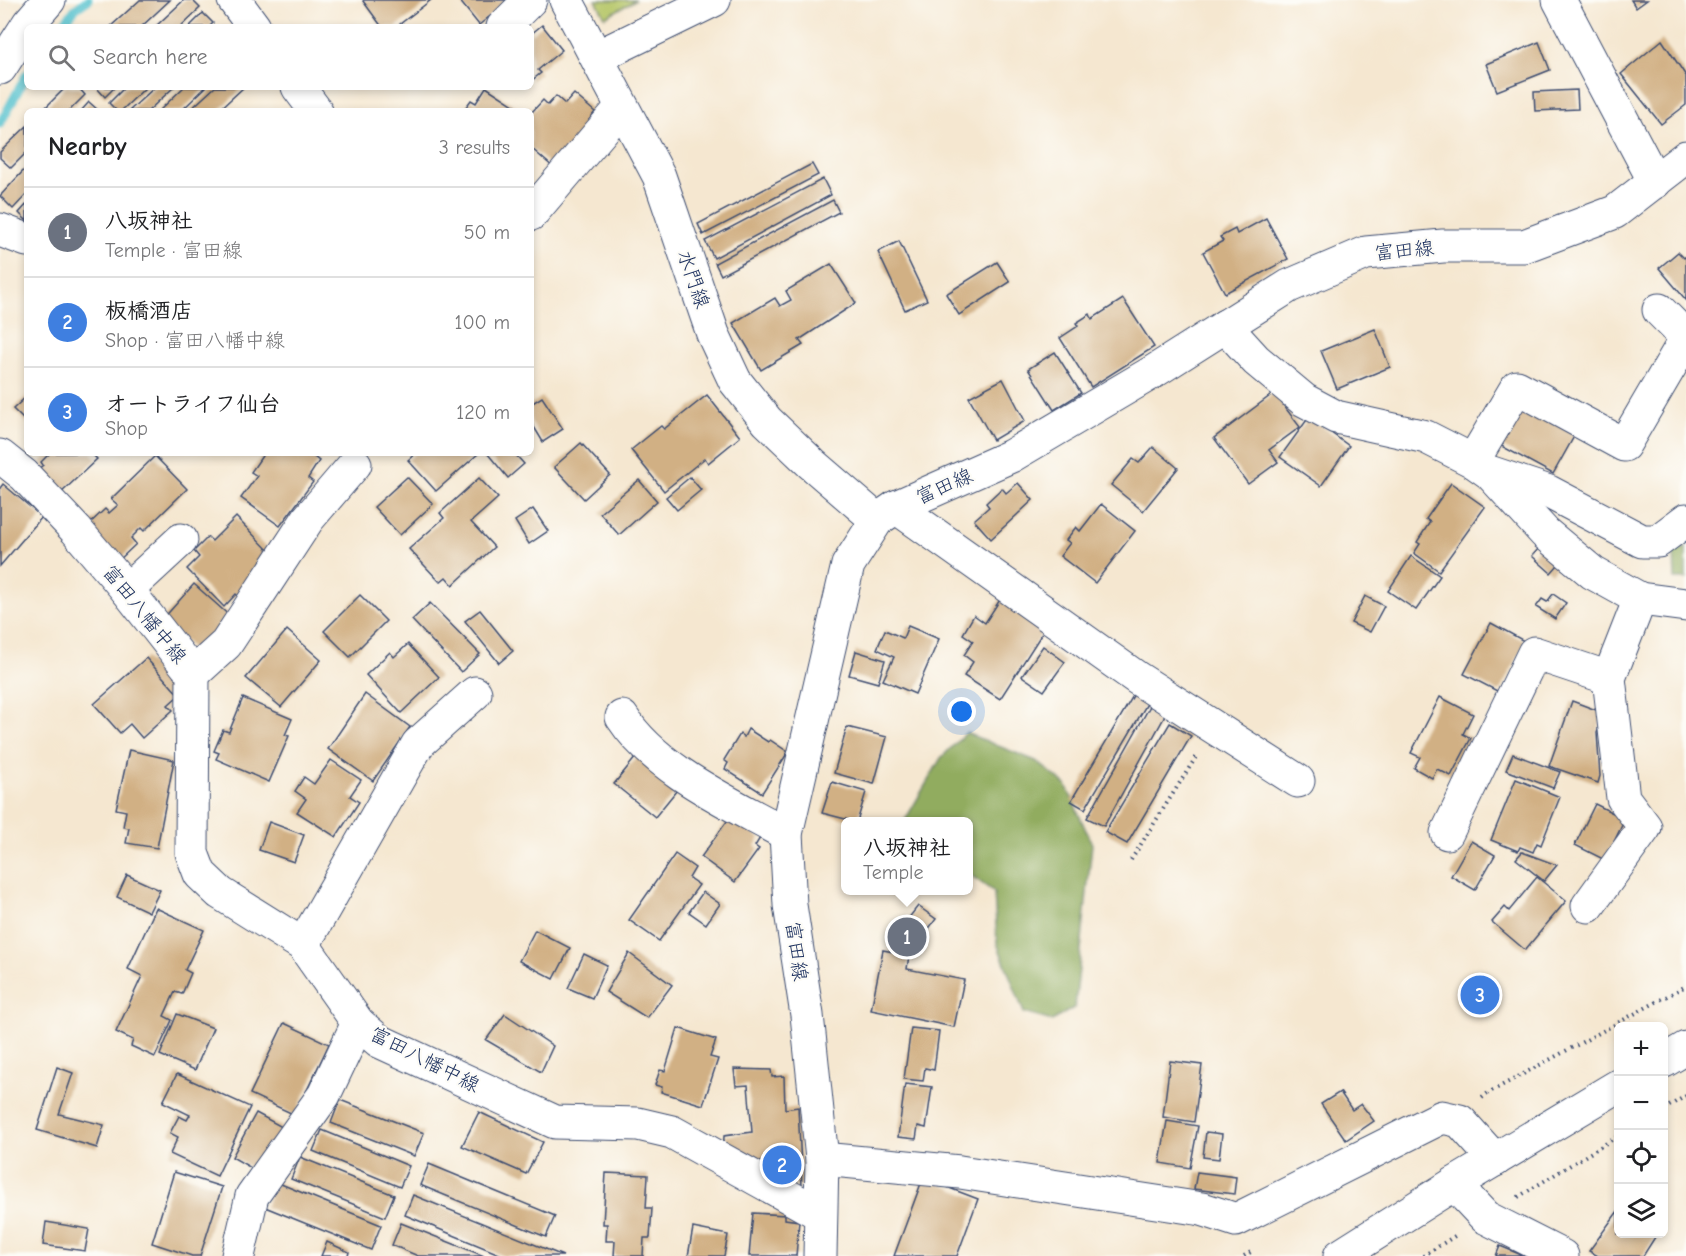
<!DOCTYPE html>
<html lang="en">
<head>
<meta charset="utf-8">
<style>
	body { margin:0; font-family:"Comic Neue","Klee One",sans-serif; background:#f6f6f6; color:#202124 }
	.controls { position:absolute; right:18px; bottom:18px; display:grid; overflow:hidden; border-radius:9px; box-shadow:0 3px 9px #0003 }
	.controls button { width:54px; height:54px; display:grid; place-items:center; padding:0; border:0; border-bottom:2px solid #e0e0e0; background:#fff; color:#202124; font:30px sans-serif }
	.you { position:absolute; left:962px; top:712px; width:21px; height:21px; margin:-15px; border:4px solid #fff; border-radius:50%; background:#1a73e8; box-shadow:0 0 0 9px #1a73e833 }
	.badge { display:grid; place-items:center; width:39px; height:39px; border-radius:50%; background:#2563eb; color:#fff; font-size:20px; font-weight:700 }
	.pin { position:absolute; translate:-50% -50%; border:3px solid #fff; box-shadow:0 2px 6px #0006 }
	.popup { position:absolute; left:841px; top:817px; width:132px; height:78px; box-sizing:border-box; display:grid; place-content:center; border-radius:9px; background:#fff; filter:drop-shadow(0 2px 4px #0005); font-size:20px; white-space:nowrap; color:#757577 }
	.popup b { font-size:22px; color:#202124 }
	.popup::after { content:''; position:absolute; left:50%; top:100%; margin-left:-12px; border:12px solid transparent; border-top-color:#fff }
	.list { margin:0; padding:0; list-style:none }
	h2 { display:flex; justify-content:space-between; align-items:center; height:78px; margin:0; padding:0 24px; font-size:26px }
	h2 small { font-size:20px; font-weight:400; color:#757577 }
	.list li { display:grid; grid-template-columns:39px 1fr auto; gap:18px; align-items:center; box-sizing:border-box; height:90px; padding:0 24px; border-top:2px solid #e0e0e0 }
	.list b { display:block; font-size:22px; white-space:nowrap }
	.list p { margin:0; font-size:20px; white-space:nowrap; color:#757577 }
	.list em { font-size:20px; font-style:normal; color:#757577 }
	.icon { flex:none; width:33px; height:33px; fill:none; stroke:currentColor; stroke-width:2; stroke-linecap:round; stroke-linejoin:round }
	.map { position:relative; flex:none; width:1686px; height:1256px; overflow:hidden }
	.search { position:absolute; background:#fff; box-shadow:0 3px 9px #0003; left:24px; top:24px; width:510px; height:66px; display:flex; align-items:center; gap:15px; box-sizing:border-box; padding:0 21px; border-radius:9px; color:#757577; font-size:22px }
	.panel { position:absolute; background:#fff; box-shadow:0 3px 9px #0003; left:24px; top:108px; width:510px; height:348px; border-radius:9px }
	.map>svg:first-child { display:block }
	.green { fill:#b7c76a; stroke:#697b64; stroke-width:1.5 }
	.forest { fill:#91ac5e; stroke:#566e5e; stroke-width:1.5 }
	.lines { fill:none; stroke-linecap:round; stroke-linejoin:round }
	.stream { stroke:#54c1cd; stroke-width:9 }
	.building { fill:#d1b084 }
	.minor-casing { stroke:#3c4b6f; stroke-width:35 }
	.path { stroke:#3c4b6f; stroke-width:4; stroke-dasharray:1.5 4.5; stroke-linecap:butt }
	.minor { stroke:#fff; stroke-width:33 }
	.labels { text-anchor:middle; stroke-width:4.5; stroke-linejoin:round; paint-order:stroke }
	.street-label { font-size:20px; fill:#1b2f5e; stroke:#fdfcf7 }
</style>
</head>
<body>
<div class="map">
<svg width="1686" height="1256" viewBox="0 0 1686 1256">
	<rect width="100%" height="100%" fill="#fdfcf7"/>
	<filter id="ink" filterUnits="userSpaceOnUse"><feTurbulence type="fractalNoise" baseFrequency=".0167" numOctaves="2"/><feDisplacementMap in="SourceGraphic" scale="12" xChannelSelector="R" yChannelSelector="G"/><feConvolveMatrix kernelMatrix="1 2 1 2 8 2 1 2 1" color-interpolation-filters="sRGB"/></filter>
	<filter id="wash" filterUnits="userSpaceOnUse"><feTurbulence type="fractalNoise" baseFrequency=".008" numOctaves="4" result="noise"/><feDisplacementMap in="SourceGraphic" scale="24" xChannelSelector="R" yChannelSelector="G"/><feGaussianBlur stdDeviation="1.35" result="paint"/><feColorMatrix in="noise" values="0 0 0 0 0 0 0 0 0 0 0 0 0 0 0 0 0 1.4 0 .05"/><feComposite in="paint" operator="in"/></filter>
	<g filter="url(#wash)">
		<rect width="100%" height="100%" fill="#f5e7d0"/>
		<path class="green" d="M596,0H636L605,17Z"/>
		<g class="forest">
			<path d="M1686,547V579H1675L1674,552Z"/>
			<path d="M966,733L1036,761L1066,785L1092,844L1075,1007L1052,1021L1024,1013L997,943L994,892L969,874L968,822H904L941,758Z"/>
		</g>
		<g class="lines">
			<g class="stream">
				<path d="M61,27L75,9L88,0"/>
				<path d="M0,124L27,74"/>
			</g>
		</g>
		<g id="blocks">
			<g class="building">
				<path d="M140,0H170L141,27H110Z"/>
				<path d="M184,0H192L200,8L180,27H155Z"/>
				<path d="M364,0H431L396,27H382L363,1Z"/>
				<path d="M459,0H510L479,25Z"/>
				<path d="M1631,0H1647L1636,8Z"/>
				<path d="M203,13L213,23L209,27H189Z"/>
				<path d="M542,25L562,50L538,70L541,73L531,81V34Z"/>
				<path d="M1662,40L1686,76V105L1661,124L1621,74Z"/>
				<path d="M1539,42L1550,70L1497,91L1486,64Z"/>
				<path d="M66,87H78L85,95L69,111H42Z"/>
				<path d="M96,87H115L105,97Z"/>
				<path d="M125,87H146L121,111H117L109,103Z"/>
				<path d="M155,87H174L148,111H129Z"/>
				<path d="M184,87H206L181,111H159Z"/>
				<path d="M215,87H244L218,111H189Z"/>
				<path d="M486,87L520,109L519,111H463L471,100L476,103Z"/>
				<path d="M1577,90L1578,109L1535,111L1534,92Z"/>
				<path d="M574,94L595,112L589,120L593,124L554,168L531,148V113L543,100L548,105L556,96L565,104Z"/>
				<path d="M89,102L99,111H81Z"/>
				<path d="M27,126V152L11,168L0,158V152Z"/>
				<path d="M812,164L818,175L703,235L698,224Z"/>
				<path d="M27,167V194L13,209L0,196Z"/>
				<path d="M823,179L831,195L714,258L705,241Z"/>
				<path d="M833,200L839,212L721,275L715,263Z"/>
				<path d="M27,204V221L19,213Z"/>
				<path d="M1266,218L1288,259L1225,293L1203,252L1223,241L1220,237L1235,229L1237,234Z"/>
				<path d="M899,241L927,300L905,310L878,252Z"/>
				<path d="M1678,252L1684,258L1686,256V300L1659,268Z"/>
				<path d="M997,262L1010,282L959,315L946,294Z"/>
				<path d="M831,264L856,303L799,340L803,345L761,370L733,323L775,298L780,306L791,300L786,291Z"/>
				<path d="M1123,299L1154,347L1091,387L1060,338L1078,326L1076,323L1090,314L1092,319Z"/>
				<path d="M1375,329L1390,367L1337,389L1321,351Z"/>
				<path d="M1055,352L1081,393L1054,410L1028,369Z"/>
				<path d="M1003,379L1025,421L993,440L969,397Z"/>
				<path d="M1274,393L1300,427L1269,450L1278,462L1248,484L1214,438Z"/>
				<path d="M707,395L740,437L708,463L705,458L664,491L631,450L661,426L664,429Z"/>
				<path d="M27,396V423L13,409Z"/>
				<path d="M542,397L563,429L543,442L531,422V404Z"/>
				<path d="M1530,405L1577,431L1553,474L1494,442L1511,410Z"/>
				<path d="M1309,417L1349,446L1321,486L1280,457Z"/>
				<path d="M581,443L610,475L584,499L554,467Z"/>
				<path d="M1153,447L1178,468L1143,511L1111,485L1133,459L1139,463Z"/>
				<path d="M50,453H91L97,459L60,494L37,470L43,465L41,462Z"/>
				<path d="M264,453H309L319,461L308,478L313,482L280,526L241,498L257,476L251,472Z"/>
				<path d="M416,453H479L436,491L408,460Z"/>
				<path d="M487,453H514L524,464L508,478Z"/>
				<path d="M155,456L187,489L144,531L141,528L131,538L136,544L116,563L84,529L105,509L109,513L118,505L111,499Z"/>
				<path d="M407,477L433,504L400,535L374,507Z"/>
				<path d="M690,477L701,490L677,510L666,497Z"/>
				<path d="M479,478L498,498L471,522L494,547L453,585L446,577L440,582L409,549L444,518L440,513Z"/>
				<path d="M639,480L657,501L619,535L600,513Z"/>
				<path d="M1018,483L1033,500L991,539L974,520L989,507L986,503L1002,488L1006,493Z"/>
				<path d="M1451,483L1485,507L1439,571L1414,553L1420,544L1417,542L1430,522L1426,519Z"/>
				<path d="M3,484L42,517L0,566V488Z"/>
				<path d="M1101,504L1135,531L1095,583L1060,556L1070,543L1066,540L1076,527L1080,531Z"/>
				<path d="M533,509L548,531L529,544L515,521Z"/>
				<path d="M236,517L273,555L242,600L236,594L224,607L187,569L199,557L194,551L208,537L212,541Z"/>
				<path d="M1546,540L1565,557L1551,573L1532,556Z"/>
				<path d="M1411,556L1440,576L1416,610L1388,591Z"/>
				<path d="M194,584L233,619L200,655L162,620Z"/>
				<path d="M1553,594L1566,603L1555,619L1536,607L1542,599L1547,602Z"/>
				<path d="M360,595L386,621L350,657L324,631Z"/>
				<path d="M1003,595L1048,624L1000,699L964,676L973,662L964,655L973,641L963,634L974,615L985,623Z"/>
				<path d="M1365,596L1384,606L1370,632L1351,623Z"/>
				<path d="M430,603L480,654L461,672L412,620Z"/>
				<path d="M480,610L513,651L499,663L465,621Z"/>
				<path d="M1491,623L1526,642L1499,692L1464,674Z"/>
				<path d="M908,626L939,639L915,694L883,680L894,657L877,649L885,630L903,638Z"/>
				<path d="M287,630L321,660L281,707L246,678Z"/>
				<path d="M408,644L439,677L401,713L366,675L390,652L394,657Z"/>
				<path d="M1043,646L1065,662L1044,691L1022,676Z"/>
				<path d="M856,651L885,660L878,683L849,675Z"/>
				<path d="M146,658L179,695L168,705L173,710L142,738L130,724L120,733L94,704Z"/>
				<path d="M365,694L410,727L373,781L328,749Z"/>
				<path d="M1134,694L1148,702L1085,809L1071,801Z"/>
				<path d="M1440,697L1473,714L1463,734L1471,738L1451,776L1437,769L1432,778L1414,768L1420,757L1411,753Z"/>
				<path d="M243,698L292,719L285,735L289,736L269,782L216,759L219,753L214,751L223,730L229,732Z"/>
				<path d="M1572,701L1604,713L1597,733L1600,776L1598,783L1549,766Z"/>
				<path d="M1150,706L1166,714L1104,826L1087,818Z"/>
				<path d="M1170,723L1191,736L1127,844L1105,832Z"/>
				<path d="M847,727L887,737L874,784L834,773Z"/>
				<path d="M748,729L768,742L770,740L788,752L762,793L725,769L728,763L724,760L740,734L744,737Z"/>
				<path d="M129,750L174,760L157,848L126,843L129,828L123,827L126,811L116,809Z"/>
				<path d="M640,752L681,785L655,817L614,784Z"/>
				<path d="M1513,754L1560,772L1553,788L1506,770Z"/>
				<path d="M331,760L361,780L350,796L359,802L336,837L297,812L306,799L295,791L304,777L314,784Z"/>
				<path d="M1516,779L1560,797L1541,845L1537,843L1533,852L1520,847L1518,851L1491,840Z"/>
				<path d="M832,782L866,792L857,822L822,813Z"/>
				<path d="M1595,804L1625,819L1605,860L1575,845Z"/>
				<path d="M730,817L760,838L755,846L759,849L735,882L701,857Z"/>
				<path d="M269,822L304,835L294,862L259,850Z"/>
				<path d="M1471,841L1495,855L1475,890L1451,876Z"/>
				<path d="M1522,852L1557,865L1544,881L1516,859Z"/>
				<path d="M675,854L695,868L689,878L699,885L659,941L629,920Z"/>
				<path d="M127,875L160,890L149,912L117,897Z"/>
				<path d="M1537,877L1566,901L1525,950L1492,922L1505,907L1509,911Z"/>
				<path d="M703,892L720,904L706,924L689,912Z"/>
				<path d="M918,906L936,919L915,947L897,933Z"/>
				<path d="M156,908L204,930L185,970L191,973L182,994L175,992L164,1016L172,1020L155,1057L131,1046L133,1040L116,1032L142,976L128,969Z"/>
				<path d="M535,930L570,948L554,979L519,961Z"/>
				<path d="M883,950L909,955L907,969L964,980L954,1027L871,1010Z"/>
				<path d="M629,953L672,985L647,1018L606,992Z"/>
				<path d="M584,954L607,965L592,998L568,988Z"/>
				<path d="M177,1014L213,1028L195,1070L160,1055Z"/>
				<path d="M505,1014L553,1046L541,1072L486,1040Z"/>
				<path d="M284,1023L329,1044L295,1115L250,1094Z"/>
				<path d="M678,1028L716,1040L710,1057L718,1059L703,1105L661,1092L662,1087L655,1085L660,1070L665,1071Z"/>
				<path d="M911,1028L939,1031L934,1070L925,1068L923,1081L904,1079Z"/>
				<path d="M1170,1061L1202,1065L1194,1122L1163,1117Z"/>
				<path d="M57,1067L73,1073L59,1114L104,1125L97,1148L37,1130Z"/>
				<path d="M734,1069L771,1070L772,1077L784,1076L785,1109L798,1107L802,1186L723,1154L724,1136L752,1132L748,1085L736,1086Z"/>
				<path d="M177,1074L250,1107L217,1176L170,1154L178,1137L170,1133L179,1116L187,1120L190,1115L163,1102Z"/>
				<path d="M905,1084L932,1087L926,1128L918,1126L916,1139L898,1137Z"/>
				<path d="M1340,1092L1352,1110L1361,1104L1374,1121L1346,1140L1321,1104Z"/>
				<path d="M340,1100L424,1133L414,1156L331,1123Z"/>
				<path d="M479,1112L543,1142L526,1174L462,1146Z"/>
				<path d="M256,1113L282,1127L258,1172L232,1157Z"/>
				<path d="M1167,1121L1198,1126L1190,1168L1160,1163Z"/>
				<path d="M322,1130L409,1166L400,1187L313,1151Z"/>
				<path d="M1206,1132L1222,1134L1219,1159L1203,1157Z"/>
				<path d="M300,1157L394,1195L385,1217L291,1179Z"/>
				<path d="M429,1164L555,1216L546,1237L420,1185Z"/>
				<path d="M174,1172L222,1187L200,1256H192L152,1243Z"/>
				<path d="M1197,1172L1236,1177L1234,1194L1194,1189Z"/>
				<path d="M606,1173L648,1175L646,1208H652L650,1238H644L643,1256H614L615,1241H606L607,1224H603Z"/>
				<path d="M923,1178L978,1199L957,1256H894Z"/>
				<path d="M276,1182L381,1225L371,1250L265,1207Z"/>
				<path d="M413,1195L563,1256H504L405,1215Z"/>
				<path d="M1618,1211V1234H1657L1643,1256H1598L1589,1251Z"/>
				<path d="M753,1213L785,1215V1219L799,1221L796,1256H749Z"/>
				<path d="M46,1222L89,1229L85,1251L43,1245Z"/>
				<path d="M401,1223L484,1256H418L392,1245Z"/>
				<path d="M693,1228L728,1235L724,1256H688Z"/>
				<path d="M327,1242L349,1252L348,1256H321Z"/>
				<path d="M1500,1246L1524,1256H1496Z"/>
			</g>
		</g>
	</g>
	<g filter="url(#ink)">
		<use href="#blocks" fill-opacity="0" stroke="#3c4b6f" stroke-width="1.5"/>
		<g class="lines">
			<g class="minor-casing">
				<g id="minor">
					<path d="M234,0L254,27"/>
					<path d="M566,0L659,176L713,334L735,381L767,421L812,464L877,520"/>
					<path d="M1559,0L1655,182"/>
					<path d="M503,27L530,0"/>
					<path d="M597,57L714,0"/>
					<path d="M0,68L29,23L49,0"/>
					<path d="M298,87L316,111"/>
					<path d="M531,214L622,107"/>
					<path d="M0,230L27,240"/>
					<path d="M1659,310L1686,337"/>
					<path d="M1225,326L1256,360L1304,400L1336,417L1426,437L1473,461L1490,473L1545,533L1593,573L1640,599L1686,605"/>
					<path d="M0,456L24,475L76,530L127,590L193,674L192,853L200,874L220,893L303,945L358,1023L379,1041L555,1122L638,1124L672,1132L820,1214"/>
					<path d="M1473,461L1517,387L1624,445L1686,339"/>
					<path d="M1492,473L1549,492L1642,541H1658L1686,520"/>
					<path d="M896,507L1137,678L1298,781"/>
					<path d="M127,590L181,540"/>
					<path d="M193,674L226,644L308,519L355,464"/>
					<path d="M622,717C657,771 731,803 786,834"/>
					<path d="M1447,833L1534,653L1609,678"/>
					<path d="M1588,906L1645,827L1623,798L1609,678L1640,599"/>
					<path d="M303,945L418,744L475,693"/>
					<path d="M1664,1061L1686,1048"/>
					<path d="M822,1159L960,1172L1202,1209L1236,1220L1442,1117L1460,1121L1495,1160"/>
					<path d="M1454,1184L1485,1217L1562,1256"/>
					<path d="M238,1256L252,1196L324,1095L358,1023"/>
					<path d="M820,1256L822,1159L807,1015L790,905L786,834L848,565L877,520L896,507L1011,456L1153,372L1289,286L1366,253L1443,246H1524L1615,212L1686,157"/>
					<path d="M1340,1256L1454,1184L1618,1086"/>
				</g>
			</g>
			<g class="path">
				<path d="M1131,860L1198,754"/>
				<path d="M1482,1098L1488,1093L1686,986"/>
				<path d="M1664,1109L1686,1096"/>
				<path d="M1518,1197L1618,1136"/>
				<path d="M1244,1256L1254,1250"/>
				<path d="M1423,1256L1458,1234"/>
			</g>
			<use href="#minor" class="minor"/>
		</g>
	</g>
	<g class="labels">
		<g class="street-label">
			<text transform="translate(1404 250) rotate(-6)" y="7">富田線</text>
			<text transform="translate(694 279) rotate(71)" y="7">水門線</text>
			<text transform="translate(944 486) rotate(-24)" y="7">富田線</text>
			<text transform="translate(145 614) rotate(51)" y="7">富田八幡中線</text>
			<text transform="translate(797 951) rotate(82)" y="7">富田線</text>
			<text transform="translate(425 1059) rotate(27)" y="7">富田八幡中線</text>
		</g>
	</g>
</svg>
<div class="controls">
<button>+</button>
<button>−</button>
<button><svg class="icon" aria-label="locate" viewBox="0 0 24 24"><circle cx="12" cy="12" r="6"/><path d="M12 2v4M12 18v4M2 12h4M18 12h4"/></svg></button>
<button><svg class="icon" aria-label="layers" viewBox="0 0 24 24"><path d="M12 4l9 5-9 5-9-5zM3 14l9 5 9-5"/></svg></button>
</div>
<div class="you"></div>
<div class="pin badge" style="left:907px;top:937px;background:#6b7280">1</div>
<div class="popup"><b>八坂神社</b>Temple</div>
<div class="pin badge" style="left:782px;top:1165px;background:#3f7fe0">2</div>
<div class="pin badge" style="left:1480px;top:995px;background:#3f7fe0">3</div>
<div class="search"><svg class="icon" aria-label="search" viewBox="0 0 24 24"><circle cx="10" cy="10" r="6"/><path d="M15 15l6 6"/></svg>Search here</div>
<section class="panel">
<h2>Nearby<small>3 results</small></h2>
<ul class="list">
<li><span class="badge" style="background:#6b7280">1</span><div><b>八坂神社</b><p>Temple · 富田線</p></div><em>50 m</em></li>
<li><span class="badge" style="background:#3f7fe0">2</span><div><b>板橋酒店</b><p>Shop · 富田八幡中線</p></div><em>100 m</em></li>
<li><span class="badge" style="background:#3f7fe0">3</span><div><b>オートライフ仙台</b><p>Shop</p></div><em>120 m</em></li>
</ul>
</section>
</div>
</body>
</html>
